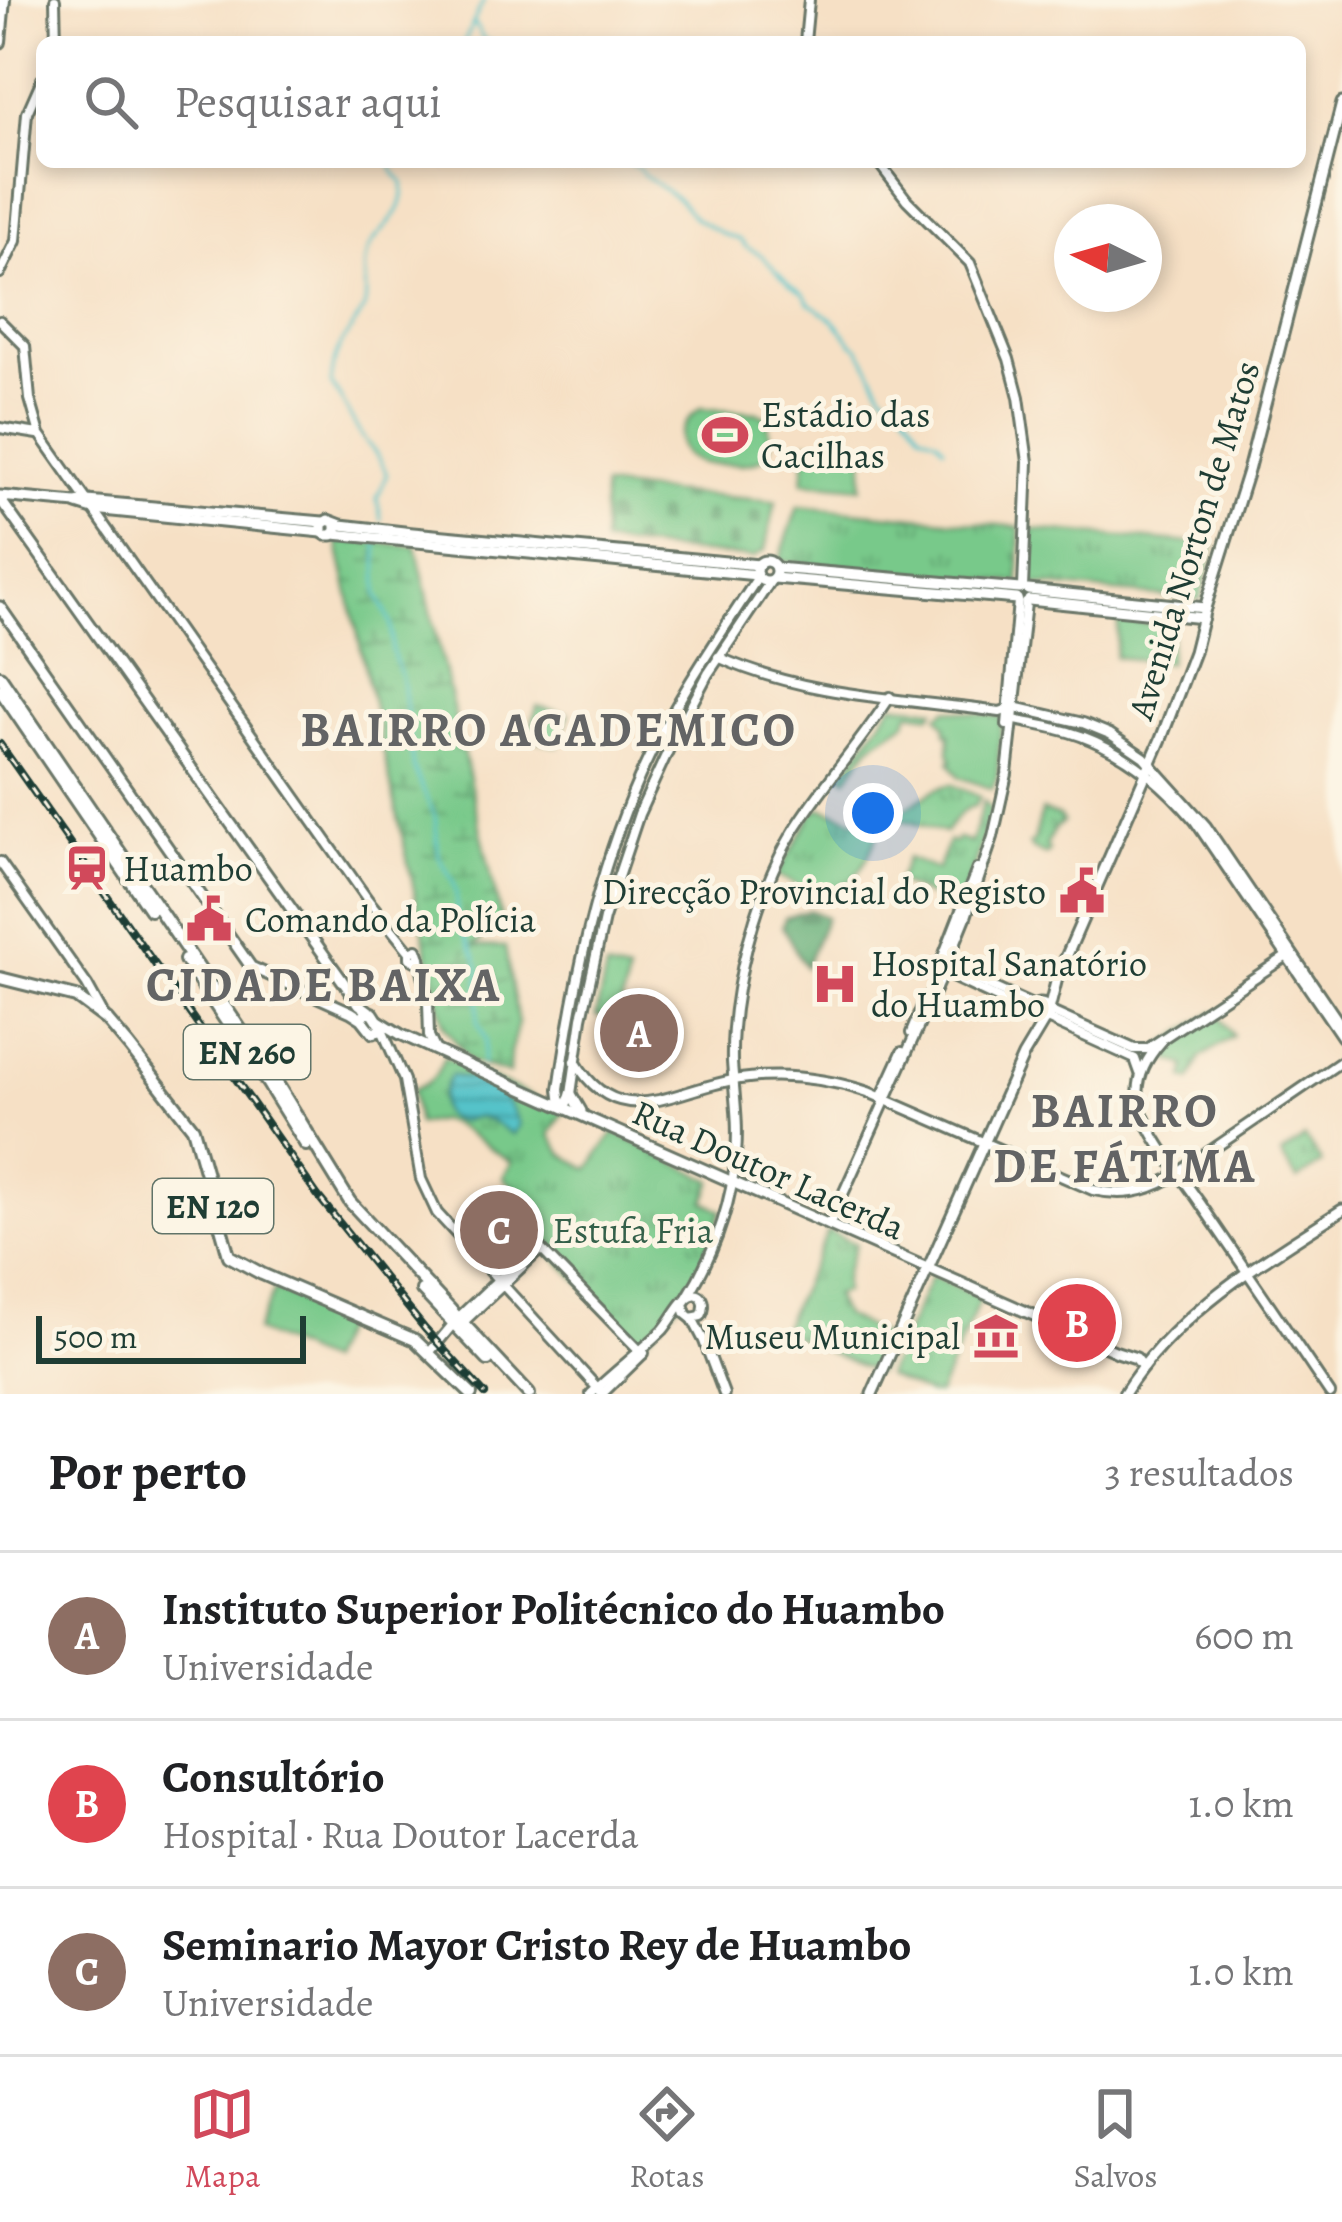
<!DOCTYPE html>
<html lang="pt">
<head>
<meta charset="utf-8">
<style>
	body { margin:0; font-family:Alegreya,serif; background:#f6f6f6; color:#202124 }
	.compass { position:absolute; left:1054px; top:204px; width:108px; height:108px; border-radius:50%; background:#fff; box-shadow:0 6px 18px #0003; rotate:275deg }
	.scale { position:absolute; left:36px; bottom:30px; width:270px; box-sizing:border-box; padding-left:12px; border:6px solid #1f3d34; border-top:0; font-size:33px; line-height:42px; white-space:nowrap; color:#1f3d34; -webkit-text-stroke:9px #fcf5e5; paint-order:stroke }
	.you { position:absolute; left:873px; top:813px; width:42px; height:42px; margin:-30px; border:9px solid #fff; border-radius:50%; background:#1a73e8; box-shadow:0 0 0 18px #1a73e833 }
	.badge { display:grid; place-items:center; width:78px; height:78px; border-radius:50%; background:#d1495b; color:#fff; font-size:39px; font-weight:700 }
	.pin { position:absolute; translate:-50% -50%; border:6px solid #fff; box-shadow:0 3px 12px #0006 }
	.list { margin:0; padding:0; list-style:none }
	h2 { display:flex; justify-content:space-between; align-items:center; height:156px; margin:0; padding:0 48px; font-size:51px }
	h2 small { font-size:39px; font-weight:400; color:#757577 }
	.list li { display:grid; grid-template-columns:78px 1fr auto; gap:36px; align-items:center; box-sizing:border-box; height:168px; padding:0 48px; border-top:3px solid #e0e0e0 }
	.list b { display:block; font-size:45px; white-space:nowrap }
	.list p { margin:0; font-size:39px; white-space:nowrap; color:#757577 }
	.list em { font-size:39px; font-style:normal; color:#757577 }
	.icon { flex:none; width:66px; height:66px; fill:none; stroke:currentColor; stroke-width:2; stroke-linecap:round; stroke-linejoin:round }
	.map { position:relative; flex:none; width:1342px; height:1394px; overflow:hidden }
	.search { position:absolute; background:#fff; box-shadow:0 6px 18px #0003; left:36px; right:36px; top:36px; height:132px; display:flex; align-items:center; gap:30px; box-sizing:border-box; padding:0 42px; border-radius:18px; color:#757577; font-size:45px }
	.sheet { height:660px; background:#fff }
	nav { display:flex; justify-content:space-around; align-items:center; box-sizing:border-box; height:168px; border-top:3px solid #e0e0e0; background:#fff; font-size:33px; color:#757577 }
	nav a { display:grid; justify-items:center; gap:6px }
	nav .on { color:#d1495b }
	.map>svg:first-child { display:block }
	.green { fill:#78c98a; stroke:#4c835f; stroke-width:3 }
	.forest { fill:url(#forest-firs); stroke:#407555; stroke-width:3 }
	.wetland { fill:url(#wetland-marsh); stroke:#4c835f; stroke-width:3 }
	.cemetery { fill:url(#cemetery-stones); stroke:#4c835f; stroke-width:3 }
	.park { fill:url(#park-tufts); stroke:#4c835f; stroke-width:3 }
	.water { fill:url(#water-rules); stroke:#3a807e; stroke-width:3 }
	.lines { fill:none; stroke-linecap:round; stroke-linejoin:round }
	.stream { stroke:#55c3c9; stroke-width:3 }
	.tertiary-casing { stroke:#6a7667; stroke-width:14 }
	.secondary-casing { stroke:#6a7667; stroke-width:15 }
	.primary-casing { stroke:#6a7667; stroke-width:16 }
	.tertiary { stroke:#fff; stroke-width:8 }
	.secondary { stroke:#fff; stroke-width:9 }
	.primary { stroke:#fff; stroke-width:10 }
	.rail-casing { stroke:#1f3d34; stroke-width:8 }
	.rail { stroke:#fcf5e5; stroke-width:3; stroke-dasharray:9; stroke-linecap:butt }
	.labels { text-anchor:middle; stroke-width:10; stroke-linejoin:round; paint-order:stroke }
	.shield { fill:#fcf5e5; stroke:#617469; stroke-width:3 }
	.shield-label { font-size:33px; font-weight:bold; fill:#1f3d34 }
	.poi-label { font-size:36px; fill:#1f3d34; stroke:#fcf5e5; text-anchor:start }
	.street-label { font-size:36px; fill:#1f3d34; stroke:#fcf5e5 }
	.park-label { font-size:36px; fill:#35604a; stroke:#fcf5e5 }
	.district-label { font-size:48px; font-weight:bold; letter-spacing:3px; fill:#636465; stroke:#fcf5e5 }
</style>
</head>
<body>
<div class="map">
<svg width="1342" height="1394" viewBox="0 0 1342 1394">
	<defs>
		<pattern id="forest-firs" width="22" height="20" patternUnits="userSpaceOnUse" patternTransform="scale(3)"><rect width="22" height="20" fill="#62ad76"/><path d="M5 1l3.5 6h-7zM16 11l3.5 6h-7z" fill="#508e62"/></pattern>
		<pattern id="wetland-marsh" width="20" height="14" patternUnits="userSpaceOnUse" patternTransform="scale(3)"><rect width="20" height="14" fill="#78c98a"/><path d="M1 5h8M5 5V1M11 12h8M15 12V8" fill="none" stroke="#62a472"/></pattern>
		<pattern id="cemetery-stones" width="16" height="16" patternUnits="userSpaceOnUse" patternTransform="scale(3)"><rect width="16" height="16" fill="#78c98a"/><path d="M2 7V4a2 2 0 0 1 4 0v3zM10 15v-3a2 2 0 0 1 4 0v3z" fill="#62a472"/></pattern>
		<pattern id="park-tufts" width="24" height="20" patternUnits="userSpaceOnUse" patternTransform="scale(3)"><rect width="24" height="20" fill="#78c98a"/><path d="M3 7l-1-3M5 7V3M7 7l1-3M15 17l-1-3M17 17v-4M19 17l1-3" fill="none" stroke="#62a472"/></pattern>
		<pattern id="water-rules" width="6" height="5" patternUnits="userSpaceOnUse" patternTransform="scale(3)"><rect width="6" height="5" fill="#55c3c9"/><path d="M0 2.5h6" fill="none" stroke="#46a0a4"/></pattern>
	</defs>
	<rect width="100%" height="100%" fill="#fcf5e5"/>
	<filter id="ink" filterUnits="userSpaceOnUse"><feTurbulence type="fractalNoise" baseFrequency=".00833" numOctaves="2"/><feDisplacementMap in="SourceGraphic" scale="24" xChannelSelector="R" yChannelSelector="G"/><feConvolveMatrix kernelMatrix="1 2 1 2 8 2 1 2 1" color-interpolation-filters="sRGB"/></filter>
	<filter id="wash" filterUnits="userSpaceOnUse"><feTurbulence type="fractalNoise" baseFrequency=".004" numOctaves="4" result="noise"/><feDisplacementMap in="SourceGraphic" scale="48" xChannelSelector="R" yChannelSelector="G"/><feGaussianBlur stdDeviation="2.7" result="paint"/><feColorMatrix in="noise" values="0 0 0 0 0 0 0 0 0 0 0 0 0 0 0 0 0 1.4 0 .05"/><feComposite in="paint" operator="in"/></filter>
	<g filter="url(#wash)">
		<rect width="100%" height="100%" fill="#f6e0c5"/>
		<g class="green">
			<path d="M701,408L757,412L765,416C778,450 768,465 733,464C722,464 705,466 695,461C668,448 683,420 701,408Z"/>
			<path d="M807,442L865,447L862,487L803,482Z"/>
			<path d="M1119,621L1172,626L1168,663L1115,657Z"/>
			<path d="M893,704L935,709L931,715L910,712L906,722L870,746L847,779L842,775Z"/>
			<path d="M537,706L569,714L558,746L528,738Z"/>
			<path d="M948,709L1002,717L997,777L992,789L959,777L949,762L952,760L949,752L950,734L946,733V727L938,715Z"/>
			<path d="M606,969L628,974L618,1021L596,1016Z"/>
			<path d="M275,1289L345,1320L326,1362L256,1331Z"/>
		</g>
		<path class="forest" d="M809,910L826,917L805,967L782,926L785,918Z"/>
		<path class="wetland" d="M337,540L416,546L502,923L473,946L505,947L518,1023L510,1053L509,1074L471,1062L444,1026Z"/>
		<path class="cemetery" d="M603,487L776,501L765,550L753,558L603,543Z"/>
		<g class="park">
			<path d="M798,506L1020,527L1019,583L779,561Z"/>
			<path d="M1032,529L1215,545L1200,600L1030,584Z"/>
			<path d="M951,784L980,797L975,806C961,808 953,823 945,833L897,818L900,812L936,789Z"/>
			<path d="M984,801L991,809L975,864L957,908L897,882L907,858L937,870L949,841L955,843L957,838L971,843Z"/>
			<path d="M822,808L880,829C863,868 862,879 821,897L777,875L814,812Z"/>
			<path d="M1042,811L1060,817L1063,822L1055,828L1046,846L1049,851L1046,855L1032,849L1029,844L1034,841Z"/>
			<path d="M1213,1012H1217L1233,1036L1200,1058L1191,1081L1185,1079L1186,1066L1164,1058L1169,1047L1165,1044Z"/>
			<path d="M444,1057L564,1111L550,1135L563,1154L589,1169L614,1132L713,1181L705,1202L722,1210L700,1269L680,1301L648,1337L635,1338L535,1237L549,1223L503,1177L512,1162L452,1124L439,1120L417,1124L412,1090C432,1083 437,1076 444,1057Z"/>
			<path d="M1305,1138L1322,1163L1297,1180L1281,1155Z"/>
			<path d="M828,1231L856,1244L844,1277V1292L834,1295L843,1315L892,1340L877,1373L781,1331Z"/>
			<path d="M931,1276L981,1298L938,1394H928L886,1375Z"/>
		</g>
		<path class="water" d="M451,1075C463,1079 468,1078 480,1079C496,1081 513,1110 519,1124L513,1134C502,1130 490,1117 478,1117C467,1116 470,1121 459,1121C432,1120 441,1089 451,1075Z"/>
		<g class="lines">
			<g class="stream">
				<path d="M474,23L484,40L490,42"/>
				<path d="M464,42L484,0"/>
				<path d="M625,162L640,169L643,174L680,201L694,218L723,234L740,240L746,247L760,254L790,285L804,294L809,303L833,319L852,343L859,348L883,392L902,406L921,432L937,439L944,447"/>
				<path d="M381,519L377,498L387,475C379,454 373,452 361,435C350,418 343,400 331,384C332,375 333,365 336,356C341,339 357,325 364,308C370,291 360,271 367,253C378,225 407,220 403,182L392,169V162"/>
				<path d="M377,544L378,595L391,624L392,651L402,679L413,767L435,816L439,857L453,881L456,892L457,922L476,957L479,969L478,1023L486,1040L482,1065"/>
			</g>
		</g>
	</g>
	<g filter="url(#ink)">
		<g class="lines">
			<g class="tertiary-casing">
				<g id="tertiary">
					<path d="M55,0L56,42"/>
					<path d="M805,42L809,0"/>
					<path d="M878,162L907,200L970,263L1009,359L1019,397L1028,462L1023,588"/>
					<path d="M0,273L16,241L27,113L42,79"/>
					<path d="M0,321L25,346L30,399L40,434L368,900L410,952V958L415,961L420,958L417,949L410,952"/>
					<path d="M0,428L38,434"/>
					<path d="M718,657C806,697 906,699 1000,712L1014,707L1083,723L1110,734L1144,757L1206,826L1342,1027"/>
					<path d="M1011,719C1026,723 1042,725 1057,729C1114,742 1159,778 1195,821L1342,1037"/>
					<path d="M1007,725L1018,601"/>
					<path d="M0,862L87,985L103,1014"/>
					<path d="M420,958L428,1002L429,1036L435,1049"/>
					<path d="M943,965L1034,1006"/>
					<path d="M939,971L1031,1014"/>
					<path d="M937,972L977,869"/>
					<path d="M1049,1011L1134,1049H1147L1287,956"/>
					<path d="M1047,1019L1135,1059L1140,1073"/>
					<path d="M383,1032L404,1080L421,1179L437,1213L603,1394"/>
					<path d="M911,1033L926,997"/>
					<path d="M1161,1042C1144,1061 1133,1083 1141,1109C1150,1137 1183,1178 1200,1203C1244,1267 1287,1330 1330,1394"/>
					<path d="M575,1061C620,1137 676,1087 740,1079C785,1073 826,1078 868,1092L1093,1190C1121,1196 1144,1193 1169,1179L1342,1061"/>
					<path d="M881,1098L902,1052"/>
					<path d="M561,1105L559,1089C574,983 596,875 640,776C672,705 715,642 758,577"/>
					<path d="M565,1107L571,1094L582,1018L604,919L639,814L673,740L708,674L772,579"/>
					<path d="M829,1225L946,966L966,917L993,837L1007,774L1026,603"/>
					<path d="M685,1301C714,1255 731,1208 736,1154C739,1123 734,1093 732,1062C731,1022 738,982 748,943C758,905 772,867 793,832C822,785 860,744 890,697"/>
					<path d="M692,1318L704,1341L724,1394"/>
					<path d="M459,1326L541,1249"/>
					<path d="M429,1353L459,1317L536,1244L643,1354"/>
					<path d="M603,1393L644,1353"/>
					<path d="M591,1394C614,1372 640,1352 663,1330C671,1321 678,1306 686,1299C700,1287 709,1302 701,1316L691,1318L686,1314L683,1304"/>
				</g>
			</g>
			<g class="secondary-casing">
				<g id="secondary">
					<path d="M0,496L76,503L87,501L323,522"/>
					<path d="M0,499L359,1004L370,1012"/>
					<path d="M77,504L93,509L322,532"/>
					<path d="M336,524V531L332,535H326L322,532V524L328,520L341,525L413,533L759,565"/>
					<path d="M334,534L757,575"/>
					<circle cx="766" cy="571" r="10"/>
					<path d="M776,568L1020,589"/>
					<path d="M774,578L1017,599"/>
					<path d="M1028,590L1205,608"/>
					<path d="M1029,600L1203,618"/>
					<path d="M0,607L251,967L351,1012L362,1019L373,1033L380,1031V1024L373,1013L366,1012L362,1019"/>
					<circle cx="1040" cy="1013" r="9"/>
					<path d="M1049,1010L1057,978L1161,739L1194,652L1205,608L1248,471L1342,103"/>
					<path d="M379,1021L400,1034L481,1071L1117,1352L1136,1358L1143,1367"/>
					<path d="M571,1094L581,1111"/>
					<path d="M872,1394L1023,1056L1044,1021"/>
					<path d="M1124,1394C1176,1311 1262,1262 1342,1210"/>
				</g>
			</g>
			<g class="primary-casing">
				<g id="primary">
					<path d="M0,42L4,0"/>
					<path d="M0,676L275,1080L350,1202L529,1394"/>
					<path d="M0,690L150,910"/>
					<path d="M185,960L268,1084L306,1145"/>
					<path d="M0,978L76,997L107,1020L129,1046L193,1128L229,1256L262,1274L415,1340L471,1394"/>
					<path d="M422,1290L488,1360"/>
				</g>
			</g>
			<use href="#tertiary" class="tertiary"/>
			<use href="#secondary" class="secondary"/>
			<use href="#primary" class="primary"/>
			<g class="rail-casing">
				<path id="rail" d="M0,744L318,1196L425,1329L485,1394"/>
			</g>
			<use href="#rail" class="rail"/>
		</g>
	</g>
	<defs>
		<g id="stadium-bare" transform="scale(3.6)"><path d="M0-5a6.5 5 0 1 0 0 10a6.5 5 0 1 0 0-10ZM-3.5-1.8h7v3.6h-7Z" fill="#d1495b" stroke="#fcf5e5" stroke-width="2.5" paint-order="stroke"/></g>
		<g id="station-bare" transform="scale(3.6)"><path d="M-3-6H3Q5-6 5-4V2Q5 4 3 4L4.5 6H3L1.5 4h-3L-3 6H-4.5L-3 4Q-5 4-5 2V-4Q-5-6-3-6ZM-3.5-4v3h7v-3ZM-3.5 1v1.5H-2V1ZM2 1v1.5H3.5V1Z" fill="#d1495b" stroke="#fcf5e5" stroke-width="2.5" paint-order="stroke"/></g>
		<g id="civic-bare" transform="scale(3.6)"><path d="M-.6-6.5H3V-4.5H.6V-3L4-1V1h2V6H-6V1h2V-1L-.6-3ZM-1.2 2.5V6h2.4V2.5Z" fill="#d1495b" stroke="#fcf5e5" stroke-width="2.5" paint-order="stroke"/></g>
		<g id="hospital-bare" transform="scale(3.6)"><path d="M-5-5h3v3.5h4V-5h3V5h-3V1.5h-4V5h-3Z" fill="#d1495b" stroke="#fcf5e5" stroke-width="2.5" paint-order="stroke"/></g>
		<g id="museum-bare" transform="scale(3.6)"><path d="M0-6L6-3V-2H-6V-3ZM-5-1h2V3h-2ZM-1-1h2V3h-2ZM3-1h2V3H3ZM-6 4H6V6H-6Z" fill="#d1495b" stroke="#fcf5e5" stroke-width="2.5" paint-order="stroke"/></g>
	</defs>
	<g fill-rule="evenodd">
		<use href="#stadium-bare" x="725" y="435"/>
		<use href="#station-bare" x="87" y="868"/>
		<use href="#civic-bare" x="1082" y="891"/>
		<use href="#civic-bare" x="209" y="919"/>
		<use href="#hospital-bare" x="835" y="984"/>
		<use href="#museum-bare" x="996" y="1336"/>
	</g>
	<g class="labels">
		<g class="shield">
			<rect x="184" y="1025" width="126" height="54" rx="9"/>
			<rect x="153" y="1179" width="120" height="54" rx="9"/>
		</g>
		<g class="shield-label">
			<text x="247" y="1064">EN 260</text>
			<text x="213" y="1218">EN 120</text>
		</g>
		<g class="poi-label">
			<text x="761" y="427">Estádio das<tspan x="761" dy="41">Cacilhas</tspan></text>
			<text x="123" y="881">Huambo</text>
			<text x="1046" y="904" text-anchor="end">Direcção Provincial do Registo</text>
			<text x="245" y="932">Comando da Polícia</text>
			<text x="871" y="976">Hospital Sanatório<tspan x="871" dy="41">do Huambo</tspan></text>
			<text x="960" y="1349" text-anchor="end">Museu Municipal</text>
		</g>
		<g class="street-label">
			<text transform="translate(1193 540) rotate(-73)" y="13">Avenida Norton de Matos</text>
			<text transform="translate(769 1169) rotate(24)" y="13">Rua Doutor Lacerda</text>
		</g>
		<g class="park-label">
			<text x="633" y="1243">Estufa Fria</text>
		</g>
		<g class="district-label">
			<text x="549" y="746">BAIRRO ACADEMICO</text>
			<text x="324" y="1001">CIDADE BAIXA</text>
			<text x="1125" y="1127">BAIRRO<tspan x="1125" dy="55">DE FÁTIMA</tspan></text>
		</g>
	</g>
</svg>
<svg class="compass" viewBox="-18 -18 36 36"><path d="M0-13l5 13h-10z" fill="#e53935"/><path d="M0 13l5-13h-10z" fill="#757577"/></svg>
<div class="scale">500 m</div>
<div class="you"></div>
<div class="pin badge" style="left:639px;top:1033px;background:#8d6e63">A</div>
<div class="pin badge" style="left:1077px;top:1323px;background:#e0444e">B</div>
<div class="pin badge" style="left:499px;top:1230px;background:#8d6e63">C</div>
<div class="search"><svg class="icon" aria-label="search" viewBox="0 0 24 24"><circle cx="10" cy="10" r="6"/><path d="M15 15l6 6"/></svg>Pesquisar aqui</div>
</div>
<section class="sheet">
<h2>Por perto<small>3 resultados</small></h2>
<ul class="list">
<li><span class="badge" style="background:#8d6e63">A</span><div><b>Instituto Superior Politécnico do Huambo</b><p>Universidade</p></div><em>600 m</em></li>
<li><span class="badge" style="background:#e0444e">B</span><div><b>Consultório</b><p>Hospital · Rua Doutor Lacerda</p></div><em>1.0 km</em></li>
<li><span class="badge" style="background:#8d6e63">C</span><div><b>Seminario Mayor Cristo Rey de Huambo</b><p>Universidade</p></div><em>1.0 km</em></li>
</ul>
</section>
<nav>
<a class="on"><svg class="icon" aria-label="map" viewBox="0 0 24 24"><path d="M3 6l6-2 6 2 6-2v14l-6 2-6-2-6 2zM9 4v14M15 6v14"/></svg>Mapa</a>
<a><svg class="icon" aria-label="directions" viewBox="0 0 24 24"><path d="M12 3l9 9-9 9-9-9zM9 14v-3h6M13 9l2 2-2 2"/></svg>Rotas</a>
<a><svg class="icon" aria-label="saved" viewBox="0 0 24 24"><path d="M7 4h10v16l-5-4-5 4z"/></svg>Salvos</a>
</nav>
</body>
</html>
